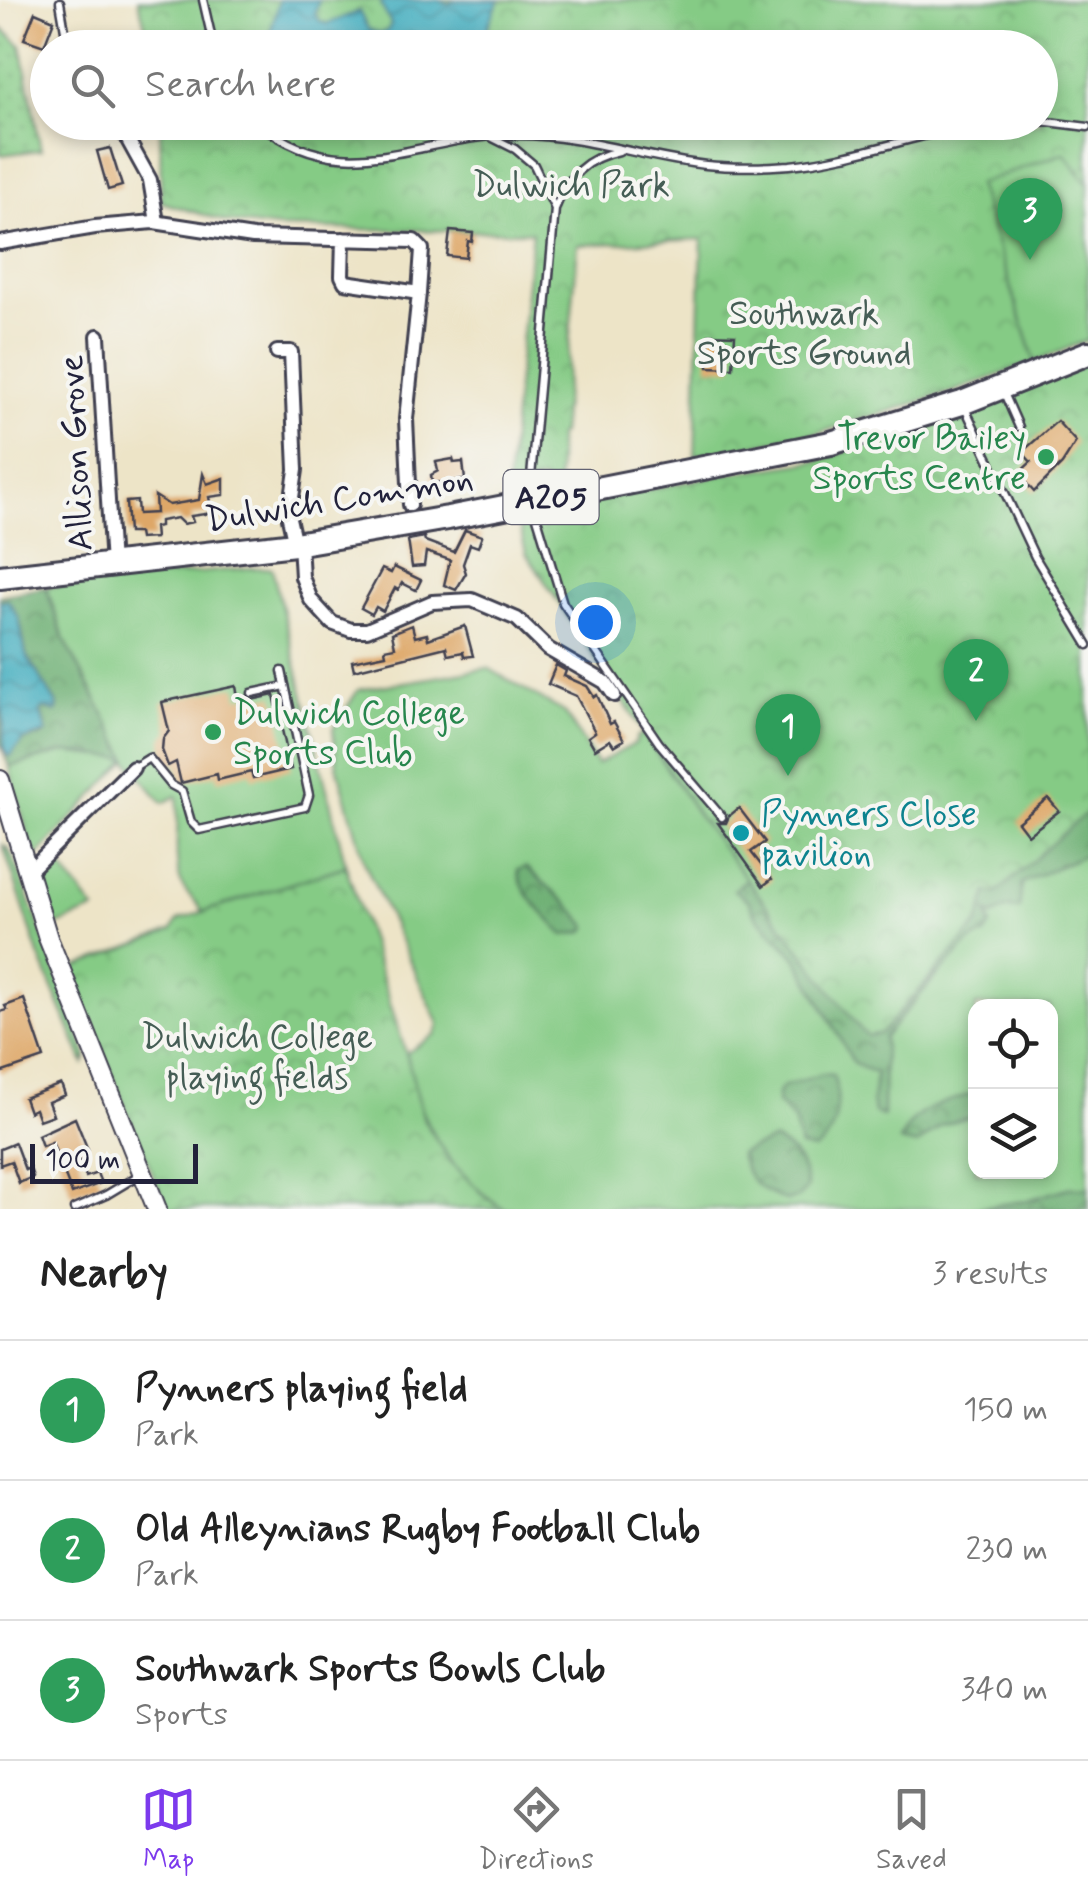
<!DOCTYPE html>
<html lang="en">
<head>
<meta charset="utf-8">
<style>
	body { margin:0; font-family:Mynerve,sans-serif; background:#f6f6f6; color:#222 }
	.controls { position:absolute; right:30px; bottom:30px; display:grid; overflow:hidden; border-radius:20px; box-shadow:0 5px 15px #0003 }
	.controls button { width:90px; height:90px; display:grid; place-items:center; padding:0; border:0; border-bottom:2px solid #e0e0e0; background:#fff; color:#222; font:50px sans-serif }
	.scale { position:absolute; left:30px; bottom:25px; width:168px; box-sizing:border-box; padding-left:10px; border:5px solid #22223b; border-top:0; font-size:28px; line-height:35px; white-space:nowrap; color:#22223b; -webkit-text-stroke:8px #f6f6f2; paint-order:stroke }
	.you { position:absolute; left:595px; top:622px; width:35px; height:35px; margin:-25px; border:8px solid #fff; border-radius:50%; background:#1a73e8; box-shadow:0 0 0 15px #1a73e833 }
	.badge { display:grid; place-items:center; width:65px; height:65px; border-radius:50%; background:#7c3aed; color:#fff; font-size:32px; font-weight:700 }
	.pin { position:absolute; translate:-50% -82px; filter:drop-shadow(0 2px 5px #0008) }
	.pin::after { content:''; position:absolute; top:52px; width:35px; height:30px; background:inherit; clip-path:polygon(0 0,100% 0,50% 100%) }
	.list { margin:0; padding:0; list-style:none }
	h2 { display:flex; justify-content:space-between; align-items:center; height:130px; margin:0; padding:0 40px; font-size:42px }
	h2 small { font-size:32px; font-weight:400; color:#767676 }
	.list li { display:grid; grid-template-columns:65px 1fr auto; gap:30px; align-items:center; box-sizing:border-box; height:140px; padding:0 40px; border-top:2px solid #e0e0e0 }
	.list b { display:block; font-size:38px; white-space:nowrap }
	.list p { margin:0; font-size:32px; white-space:nowrap; color:#767676 }
	.list em { font-size:32px; font-style:normal; color:#767676 }
	.icon { flex:none; width:55px; height:55px; fill:none; stroke:currentColor; stroke-width:2; stroke-linecap:round; stroke-linejoin:round }
	.map { position:relative; flex:none; width:1088px; height:1209px; overflow:hidden }
	.search { position:absolute; background:#fff; box-shadow:0 5px 15px #0003; left:30px; right:30px; top:30px; height:110px; display:flex; align-items:center; gap:25px; box-sizing:border-box; padding:0 35px; border-radius:55px; color:#767676; font-size:38px }
	.sheet { height:550px; background:#fff }
	nav { display:flex; justify-content:space-around; align-items:center; box-sizing:border-box; height:140px; border-top:2px solid #e0e0e0; background:#fff; font-size:28px; color:#767676 }
	nav a { display:grid; justify-items:center; gap:5px }
	nav .on { color:#7c3aed }
	.map>svg:first-child { display:block }
	.grass { fill:#85cb85; stroke:#547660; stroke-width:2.5; fill-rule:evenodd }
	.forest { fill:url(#forest-crowns); stroke:#476856; stroke-width:2.5 }
	.park { fill:url(#park-crowns); stroke:#547660; stroke-width:2.5 }
	.garden { fill:url(#garden-dots); stroke:#547660; stroke-width:2.5 }
	.water { fill:url(#water-waves); stroke:#30667c; stroke-width:2.5 }
	.building { fill:#dea767 }
	.lines { fill:none; stroke-linecap:round; stroke-linejoin:round }
	.lane-casing { stroke:#403f50; stroke-width:11 }
	.street-casing { stroke:#403f50; stroke-width:18 }
	.secondary-casing { stroke:#403f50; stroke-width:22 }
	.highway-casing { stroke:#403f50; stroke-width:28 }
	.lane { stroke:#fff; stroke-width:6 }
	.street { stroke:#fff; stroke-width:12 }
	.secondary { stroke:#fff; stroke-width:18 }
	.highway { stroke:#fff; stroke-width:22 }
	.leisure-dot { fill:#2e9e5b; stroke:#f6f6f2; stroke-width:4 }
	.culture-dot { fill:#0f9aa8; stroke:#f6f6f2; stroke-width:4 }
	.labels { text-anchor:middle; stroke-width:8; stroke-linejoin:round; paint-order:stroke }
	.shield { fill:#f6f6f2; stroke:#626272; stroke-width:2.5 }
	.shield-label { font-size:32px; font-weight:bold; fill:#22223b }
	.park-label { font-size:35px; fill:#455d55; stroke:#f6f6f2 }
	.leisure-label { font-size:35px; fill:#27864d; stroke:#f6f6f2; text-anchor:end }
	.street-label { font-size:35px; fill:#22223b; stroke:#f6f6f2 }
	.culture-label { font-size:35px; fill:#0d838f; stroke:#f6f6f2; text-anchor:start }
</style>
</head>
<body>
<div class="map">
<svg width="1088" height="1209" viewBox="0 0 1088 1209">
	<defs>
		<pattern id="forest-crowns" width="20" height="18" patternUnits="userSpaceOnUse" patternTransform="scale(2.5)"><rect width="20" height="18" fill="#6caf72"/><path d="M2 6a3 3 0 1 1 6 0M12 15a3 3 0 1 1 6 0" fill="none" stroke="#588e5f"/></pattern>
		<pattern id="park-crowns" width="20" height="18" patternUnits="userSpaceOnUse" patternTransform="scale(2.5)"><rect width="20" height="18" fill="#85cb85"/><path d="M2 6a3 3 0 1 1 6 0M12 15a3 3 0 1 1 6 0" fill="none" stroke="#73ae74"/></pattern>
		<pattern id="garden-dots" width="8" height="8" patternUnits="userSpaceOnUse" patternTransform="scale(2.5)"><rect width="8" height="8" fill="#85cb85"/><path d="M2 2h.1M6 6h.1" fill="none" stroke="#73ae74" stroke-width="1.8" stroke-linecap="round"/></pattern>
		<pattern id="water-waves" width="16" height="10" patternUnits="userSpaceOnUse" patternTransform="scale(2.5)"><rect width="16" height="10" fill="#3eabbd"/><path d="M0 5q4-4 8 0t8 0" fill="none" stroke="#348b9b"/></pattern>
	</defs>
	<rect width="100%" height="100%" fill="#f6f6f2"/>
	<filter id="ink" filterUnits="userSpaceOnUse"><feTurbulence type="fractalNoise" baseFrequency=".01" numOctaves="2"/><feDisplacementMap in="SourceGraphic" scale="20" xChannelSelector="R" yChannelSelector="G"/><feConvolveMatrix kernelMatrix="1 2 1 2 8 2 1 2 1" color-interpolation-filters="sRGB"/></filter>
	<filter id="wash" filterUnits="userSpaceOnUse"><feTurbulence type="fractalNoise" baseFrequency=".0048" numOctaves="4" result="noise"/><feDisplacementMap in="SourceGraphic" scale="40" xChannelSelector="R" yChannelSelector="G"/><feGaussianBlur stdDeviation="2.25" result="paint"/><feColorMatrix in="noise" values="0 0 0 0 0 0 0 0 0 0 0 0 0 0 0 0 0 1.4 0 .05"/><feComposite in="paint" operator="in"/></filter>
	<g filter="url(#wash)">
		<rect width="100%" height="100%" fill="#ede4c7"/>
		<g class="grass">
			<path d="M1064,153L1088,184V340L1035,362L977,184Z"/>
			<path d="M249,568H272L346,866L202,912C198,899 185,897 180,879C173,854 180,823 177,796L163,803L127,760L37,856L33,854L9,767L64,752L127,758L64,639L46,587Z"/>
			<path d="M488,668L565,713L597,764L636,743V738L643,733L700,818L988,892L1088,811V1209H504C436,1163 422,1116 395,1042L412,1084L405,1054L436,1034L439,1024L365,864L337,766L333,729L358,690ZM976,1006H1050V1172H976Z"/>
			<path d="M3,845L8,848L18,869L87,1056L84,1063L39,955Z"/>
			<path d="M54,858L95,910L55,926L40,884Z"/>
		</g>
		<g class="forest">
			<path d="M46,587L64,639L128,759L64,752L9,767L0,742V705C8,723 0,741 10,756L23,740L43,736L46,725L40,710L44,708L56,712L58,706L26,655L21,626L6,601H0V596Z"/>
			<path d="M1088,803V853L1022,883L1019,909L1008,908L992,916L987,912L991,925L985,935L972,940L932,981L884,1037L883,1116L874,1113L872,1100L876,1073L854,1064L796,957L756,916L749,901L734,890L743,882Z"/>
			<path d="M526,867L569,905L588,927L583,932L564,935C547,916 521,896 518,870Z"/>
			<path d="M823,1074L833,1075C842,1098 838,1136 814,1150L800,1147L795,1122L777,1103L778,1093L784,1086Z"/>
			<path d="M975,1093V1116L942,1125L917,1145L900,1141C913,1107 944,1103 975,1093Z"/>
			<path d="M773,1140C795,1149 803,1165 807,1188L799,1197L787,1201C772,1195 755,1188 747,1173C744,1168 744,1162 740,1158V1153Z"/>
			<path d="M1088,1187V1209H967L1024,1201L1068,1188Z"/>
		</g>
		<g class="park">
			<path d="M138,0H1088V184L1064,153L977,184L1035,362L955,391L818,433L695,456L702,239L578,245L561,434L558,435V483L548,485L543,480L520,486L517,492L506,496L532,232L277,228L227,222L161,202L160,123L1040,122V48L151,47Z"/>
			<path d="M1088,363V811L996,894L988,892L978,924L881,1033L868,1036L862,1031L700,818L526,553L517,516L720,475L815,461L948,419Z"/>
			<path d="M346,866L406,1053L424,1120L450,1161L485,1196L504,1209H167L69,970L172,931L178,920Z"/>
		</g>
		<path class="garden" d="M0,27L21,45L41,150L0,155Z"/>
		<g class="water">
			<path d="M279,0H319L315,13L319,21L327,24L359,11L368,29L380,34L387,31L391,24L381,5L383,0H438L448,4L458,0H499L487,29V47H442L440,41L429,36L420,39L413,47H271V30Z"/>
			<path d="M0,601H9L19,618L26,655L58,706L56,712L44,708L40,711L47,733L23,740L10,756L6,754C0,737 8,722 0,705Z"/>
		</g>
		<g id="blocks">
			<g class="building">
				<path d="M35,12L54,20L44,46L24,39Z"/>
				<path d="M110,148L122,186L108,190L97,151Z"/>
				<path d="M450,231L473,233L472,242L468,241L466,258L447,256Z"/>
				<path d="M709,334L735,335L733,368L708,367Z"/>
				<path d="M1057,421L1076,442L1062,464L1034,492L1018,474L1031,462L1022,452Z"/>
				<path d="M453,459L454,463L463,462L465,480L432,483L431,475L438,471L436,462Z"/>
				<path d="M203,474L207,484L224,478V495L209,497L212,513L191,516L193,522L183,524L177,518L160,521V526L154,527L155,538L139,539L138,533H128L126,502L137,501L138,514L156,513L155,496L169,505L199,500Z"/>
				<path d="M465,530L482,536L478,547L470,544L463,564L466,573L456,590L444,585L450,560L426,552L424,566L412,567L408,540L424,537L425,541L454,552Z"/>
				<path d="M394,567L421,580L416,590L402,583L398,590L395,588L383,611L376,607L372,614L361,608L382,569L391,573Z"/>
				<path d="M412,625L415,637L427,634L428,639L465,626L473,656L464,657L463,652L448,655L446,647L354,670L352,661L386,654L385,649L395,647L392,633Z"/>
				<path d="M556,665L566,671L564,676L587,686L594,697L597,695L610,724L614,722L624,740L614,746L610,740L595,749L588,737L595,732L576,696L548,684Z"/>
				<path d="M236,686L238,698L246,696L252,700L274,695L291,769L253,778L251,772L218,780L217,774L181,783L176,762L168,766L162,750L163,739L169,731L162,702Z"/>
				<path d="M1048,798L1059,811L1028,835L1018,822Z"/>
				<path d="M739,808L765,842L751,852L772,879L763,886L718,823H726L729,816Z"/>
				<path d="M24,999L44,1058L0,1073V1012L7,1010L5,1006Z"/>
				<path d="M61,1084L65,1095L48,1102L53,1115L39,1120L35,1109L29,1112L24,1098Z"/>
				<path d="M75,1118L88,1150L77,1154L86,1177L97,1173L101,1183L72,1194L52,1142L42,1146L38,1135Z"/>
				<path d="M15,1143L25,1170L30,1168L33,1177L19,1183L11,1161L0,1165V1149Z"/>
			</g>
		</g>
	</g>
	<g filter="url(#ink)">
		<use href="#blocks" fill-opacity="0" stroke="#403f50" stroke-width="2.5"/>
		<g class="lines">
			<g class="lane-casing">
				<g id="lane">
					<path d="M203,0L214,48"/>
					<path d="M60,2L67,42"/>
					<path d="M1040,121L1088,127"/>
					<path d="M257,122C347,195 420,133 519,135C583,135 643,158 706,165C734,168 763,167 790,165C861,158 928,129 998,122"/>
					<path d="M489,136L515,149L534,165L555,209L531,477L535,511L563,603L659,743L722,817"/>
					<path d="M555,209C567,177 585,158 619,151"/>
					<path d="M1004,393L1019,427"/>
					<path d="M965,408L1035,557L1088,645"/>
					<path d="M252,693L285,686"/>
					<path d="M133,768L149,758L171,785L182,791L191,822L199,830L305,807L309,795L282,671"/>
					<path d="M74,1209L106,1195L141,1174"/>
				</g>
			</g>
			<g class="street-casing">
				<g id="street">
					<path d="M60,48L71,42L86,48"/>
					<path d="M118,122L150,180L157,222"/>
					<path d="M0,243L95,227L154,222L253,237L414,241L422,249L419,293L345,282L342,276L343,239"/>
					<path d="M98,336L112,566"/>
					<path d="M277,352H291L296,470L289,518L295,544"/>
					<path d="M410,505L406,419L419,293"/>
					<path d="M300,543L302,577L311,600L332,623L351,630H367L432,602L472,600L517,619L548,649L605,682L614,695"/>
					<path d="M27,873L133,768"/>
				</g>
			</g>
			<g class="secondary-casing">
				<path id="secondary" d="M0,780L48,938L157,1209"/>
			</g>
			<g class="highway-casing">
				<path id="highway" d="M0,577L295,544L448,518L831,443L962,403L1088,353"/>
			</g>
			<use href="#lane" class="lane"/>
			<use href="#street" class="street"/>
			<use href="#secondary" class="secondary"/>
			<use href="#highway" class="highway"/>
		</g>
	</g>
	<g class="leisure-dot">
		<circle cx="1046" cy="457" r="10"/>
		<circle cx="213" cy="732" r="10"/>
	</g>
	<circle class="culture-dot" cx="741" cy="833" r="10"/>
	<g class="labels">
		<rect class="shield" x="503.5" y="470" width="95" height="54" rx="8"/>
		<g class="shield-label">
			<text x="551" y="508">A205</text>
		</g>
		<g class="park-label">
			<text x="571" y="196">Dulwich Park</text>
			<text x="804" y="324">Southwark<tspan x="804" dy="40">Sports Ground</tspan></text>
			<text x="257" y="1048">Dulwich College<tspan x="257" dy="40">playing fields</tspan></text>
		</g>
		<g class="leisure-label">
			<text x="1026" y="449">Trevor Bailey<tspan x="1026" dy="40">Sports Centre</tspan></text>
			<text x="233" y="724" text-anchor="start">Dulwich College<tspan x="233" dy="40">Sports Club</tspan></text>
		</g>
		<g class="street-label">
			<text transform="translate(75 453) rotate(-93)" y="12">Allison Grove</text>
			<text transform="translate(339 498) rotate(-9)" y="12">Dulwich Common</text>
		</g>
		<g class="culture-label">
			<text x="761" y="825">Pynners Close<tspan x="761" dy="40">pavilion</tspan></text>
		</g>
	</g>
</svg>
<div class="controls">
<button><svg class="icon" aria-label="locate" viewBox="0 0 24 24"><circle cx="12" cy="12" r="6"/><path d="M12 2v4M12 18v4M2 12h4M18 12h4"/></svg></button>
<button><svg class="icon" aria-label="layers" viewBox="0 0 24 24"><path d="M12 4l9 5-9 5-9-5zM3 14l9 5 9-5"/></svg></button>
</div>
<div class="scale">100 m</div>
<div class="you"></div>
<div class="pin badge" style="left:788px;top:776px;background:#2e9e5b">1</div>
<div class="pin badge" style="left:976px;top:721px;background:#2e9e5b">2</div>
<div class="pin badge" style="left:1030px;top:260px;background:#2e9e5b">3</div>
<div class="search"><svg class="icon" aria-label="search" viewBox="0 0 24 24"><circle cx="10" cy="10" r="6"/><path d="M15 15l6 6"/></svg>Search here</div>
</div>
<section class="sheet">
<h2>Nearby<small>3 results</small></h2>
<ul class="list">
<li><span class="badge" style="background:#2e9e5b">1</span><div><b>Pynners playing field</b><p>Park</p></div><em>150 m</em></li>
<li><span class="badge" style="background:#2e9e5b">2</span><div><b>Old Alleynians Rugby Football Club</b><p>Park</p></div><em>230 m</em></li>
<li><span class="badge" style="background:#2e9e5b">3</span><div><b>Southwark Sports Bowls Club</b><p>Sports</p></div><em>340 m</em></li>
</ul>
</section>
<nav>
<a class="on"><svg class="icon" aria-label="map" viewBox="0 0 24 24"><path d="M3 6l6-2 6 2 6-2v14l-6 2-6-2-6 2zM9 4v14M15 6v14"/></svg>Map</a>
<a><svg class="icon" aria-label="directions" viewBox="0 0 24 24"><path d="M12 3l9 9-9 9-9-9zM9 14v-3h6M13 9l2 2-2 2"/></svg>Directions</a>
<a><svg class="icon" aria-label="saved" viewBox="0 0 24 24"><path d="M7 4h10v16l-5-4-5 4z"/></svg>Saved</a>
</nav>
</body>
</html>
